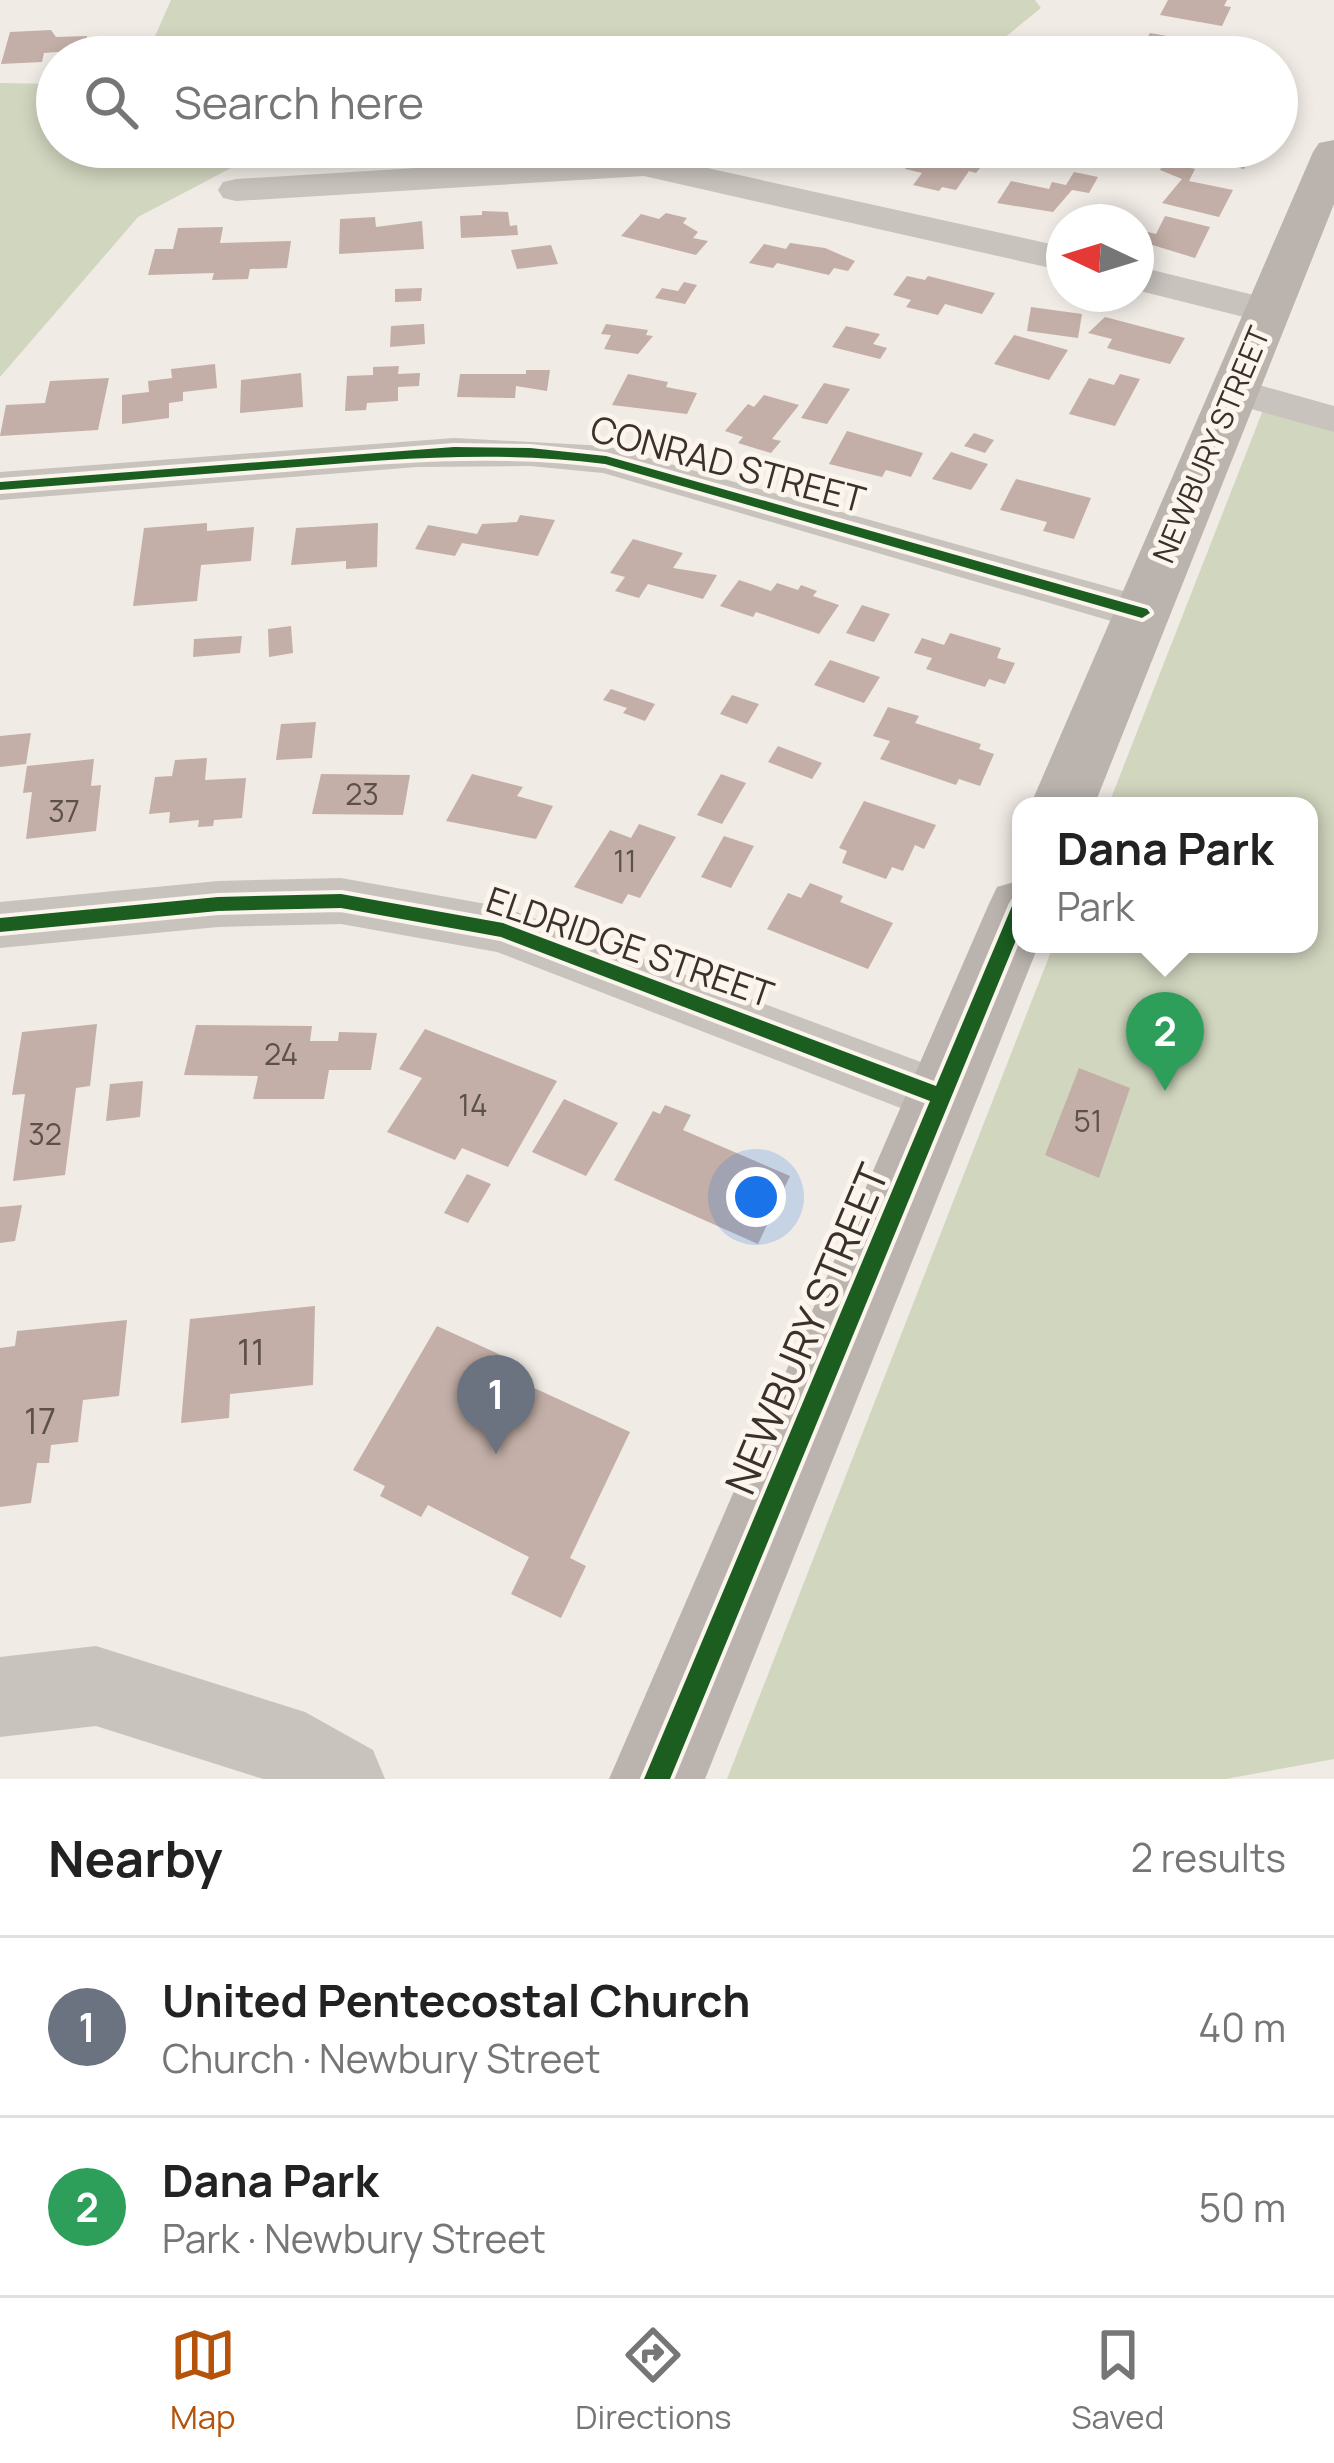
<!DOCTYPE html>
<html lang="en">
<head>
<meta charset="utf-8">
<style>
	body { margin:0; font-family:Manrope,sans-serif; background:#f2f2f2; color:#222 }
	.compass { position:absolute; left:1046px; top:204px; width:108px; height:108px; border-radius:50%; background:#fff; box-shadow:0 6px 18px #0003; rotate:274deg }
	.you { position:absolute; left:756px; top:1197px; width:42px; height:42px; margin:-30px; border:9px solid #fff; border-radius:50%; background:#1a73e8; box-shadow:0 0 0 18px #1a73e833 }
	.badge { display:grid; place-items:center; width:78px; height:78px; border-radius:50%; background:#b45309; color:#fff; font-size:39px; font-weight:700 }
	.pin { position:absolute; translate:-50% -99px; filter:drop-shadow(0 3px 6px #0008) }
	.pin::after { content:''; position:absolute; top:63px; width:42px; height:36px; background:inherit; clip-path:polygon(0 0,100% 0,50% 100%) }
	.popup { position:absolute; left:1012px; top:797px; width:306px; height:156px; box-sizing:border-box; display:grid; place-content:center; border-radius:24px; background:#fff; filter:drop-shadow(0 3px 9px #0005); font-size:39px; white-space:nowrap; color:#767676 }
	.popup b { font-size:45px; color:#222 }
	.popup::after { content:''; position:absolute; left:50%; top:100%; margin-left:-24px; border:24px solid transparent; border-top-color:#fff }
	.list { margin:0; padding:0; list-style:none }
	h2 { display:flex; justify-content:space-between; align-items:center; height:156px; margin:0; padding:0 48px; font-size:51px }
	h2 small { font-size:39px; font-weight:400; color:#767676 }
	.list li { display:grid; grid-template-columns:78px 1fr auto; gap:36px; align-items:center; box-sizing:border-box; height:180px; padding:0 48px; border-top:3px solid #e0e0e0 }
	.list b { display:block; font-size:45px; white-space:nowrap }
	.list p { margin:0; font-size:39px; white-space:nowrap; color:#767676 }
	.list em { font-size:39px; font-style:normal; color:#767676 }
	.icon { flex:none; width:66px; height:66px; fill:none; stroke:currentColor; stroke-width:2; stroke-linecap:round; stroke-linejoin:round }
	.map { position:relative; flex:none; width:1334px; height:1779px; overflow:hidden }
	.search { position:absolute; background:#fff; box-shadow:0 6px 18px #0003; left:36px; right:36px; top:36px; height:132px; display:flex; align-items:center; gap:30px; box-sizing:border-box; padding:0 42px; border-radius:66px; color:#767676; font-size:45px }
	.sheet { height:516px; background:#fff }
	nav { display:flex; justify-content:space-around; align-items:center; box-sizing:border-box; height:168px; border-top:3px solid #e0e0e0; background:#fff; font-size:33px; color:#767676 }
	nav a { display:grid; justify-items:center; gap:6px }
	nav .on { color:#b45309 }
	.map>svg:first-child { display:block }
	.green { fill:#d1d6bf }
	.building { fill:#c3afa7 }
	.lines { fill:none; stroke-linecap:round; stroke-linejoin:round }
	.street { fill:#c9c3be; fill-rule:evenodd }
	.secondary { fill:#bab3ae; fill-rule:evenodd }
	.cycleway-casing { stroke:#fbf5ee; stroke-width:8 }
	.cycleway { fill:#1b5e20; fill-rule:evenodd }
	.labels { text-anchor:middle; stroke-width:10; stroke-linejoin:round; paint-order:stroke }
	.far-street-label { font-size:30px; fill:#3b302b; stroke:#fbf5ee }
	.number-label { font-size:30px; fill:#5d504a }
	.street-label { font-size:36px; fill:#3b302b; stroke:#fbf5ee }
	.near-number-label { font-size:36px; fill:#5d504a }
	.near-street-label { font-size:42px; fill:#3b302b; stroke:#fbf5ee }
</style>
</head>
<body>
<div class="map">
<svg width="1334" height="1779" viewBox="0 0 1334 1779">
	<rect width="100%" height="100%" fill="#f0ebe5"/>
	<g class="green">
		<path d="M171,0H1035L1041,8L988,51L936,46L918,57H123L155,36Z"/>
		<path d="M0,83L57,84V147H240L231,168L138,217L0,377Z"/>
		<path d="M1265,405L1334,422V1759L1226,1779H727L1054,944H1309V806H1108Z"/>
	</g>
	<g class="building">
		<path d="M1168,0H1227L1224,6L1231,7L1222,26L1160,15Z"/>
		<path d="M51,30L56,37L87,36L84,50L44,53L42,62L1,64L10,32Z"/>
		<path d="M1150,33L1218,45L1212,57H1136Z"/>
		<path d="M814,147H872L863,157L872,159L863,168L807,153Z"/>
		<path d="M1191,147H1247L1244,153L1251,155L1244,169L1186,156Z"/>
		<path d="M917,153L980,168L976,173L969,171L956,190L942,187L939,191L913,185L922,173L905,169Z"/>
		<path d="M1164,162L1195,169L1189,181L1233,190L1219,217L1162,203L1182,179L1160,170Z"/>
		<path d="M1074,172L1098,177L1089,193L1072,190L1053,212L997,203L1011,181L1049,189L1052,182L1066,185Z"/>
		<path d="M482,211L508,212L510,226L517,225L518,235L461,238L460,216L482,215Z"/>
		<path d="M666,213L687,218L683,223L698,232L693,238L708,241L696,255L621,236L641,214L659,219Z"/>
		<path d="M1165,216L1210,227L1195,258L1136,240V229L1156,234Z"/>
		<path d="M375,217L376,227L422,221L424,249L339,254L340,219Z"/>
		<path d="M223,227L220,243L291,241L287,268L250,269L248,279L212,280L214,273L148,275L155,249H173L178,228Z"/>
		<path d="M790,243L825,248L855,261L848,271L834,268L829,275L777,263L773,268L749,263L764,244L786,249Z"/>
		<path d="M551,245L558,264L517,269L511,250Z"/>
		<path d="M907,276L925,280L928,276L995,293L982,314L945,304L938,315L906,307L911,300L893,295Z"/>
		<path d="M684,282L697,285L685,304L655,298L662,288L678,291Z"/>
		<path d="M422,288L421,301L395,302V289Z"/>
		<path d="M1031,307L1082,314L1078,338L1027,331Z"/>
		<path d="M1105,317L1185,338L1170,364L1107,348L1112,339L1088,333Z"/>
		<path d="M424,324L425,344L390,347L391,326Z"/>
		<path d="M606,324L648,330L646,335L653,336L638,354L604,349L611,335L601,334Z"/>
		<path d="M846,326L880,334L873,344L887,348L880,359L832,347Z"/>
		<path d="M1014,335L1068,350L1049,380L994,364Z"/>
		<path d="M215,364L217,388L183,392V401L169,403V418L122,424V395L149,392L148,381L172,378L171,369Z"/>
		<path d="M399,366L398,374L420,373L419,386L398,387V401L367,403L366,410L345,411L347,376L373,375V367Z"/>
		<path d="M526,370H550L547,391L516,386L515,398L457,397L460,374H526Z"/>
		<path d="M301,373L303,407L240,413L241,380Z"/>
		<path d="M628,374L668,382L666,387L697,393L687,414L612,405Z"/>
		<path d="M1120,374L1140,379L1115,426L1069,414L1089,378L1114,385Z"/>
		<path d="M109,378L98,430L0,436L6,405L45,403L50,381Z"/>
		<path d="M824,383L850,389L827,424L801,418Z"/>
		<path d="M764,395L799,405L772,439L781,441L771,453L738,443L743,437L725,431L748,404L754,407Z"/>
		<path d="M847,431L923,453L911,477L886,470L882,477L829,464Z"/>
		<path d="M974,433L994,440L985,453L964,446Z"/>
		<path d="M951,452L988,464L971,490L932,479Z"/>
		<path d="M1016,479L1091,498L1074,539L1043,531L1047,522L1000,510Z"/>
		<path d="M520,515L555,520L538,556L462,543L455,556L415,549L428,525L477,534L482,524L517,522Z"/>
		<path d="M207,523V531L254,527L251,561L201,565L197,601L133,606L144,528Z"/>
		<path d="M378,523L377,567L346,569V561L291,565L296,528Z"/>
		<path d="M633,539L683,553L673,568L717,575L703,599L648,584L639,598L615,591L625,577L610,573Z"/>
		<path d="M739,580L771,591L777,583L798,590L801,585L817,591L813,596L839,605L819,634L756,612L753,617L720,606Z"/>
		<path d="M862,605L890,614L874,642L846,633Z"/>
		<path d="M291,626L293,653L269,657L268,629Z"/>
		<path d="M950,633L1001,648L997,658L1015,663L1005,684L989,679L985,687L926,669L932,658L914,653L922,638L944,645Z"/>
		<path d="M242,636L240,653L193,657L194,639Z"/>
		<path d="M830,660L880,677L864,703L814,685Z"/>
		<path d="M611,689L655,704L645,721L623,713L627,708L603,700Z"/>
		<path d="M732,695L759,704L747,724L720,714Z"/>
		<path d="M888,707L919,716L915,723L981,744L979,749L994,754L980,786L959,779L956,785L880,759L890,741L873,736Z"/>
		<path d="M316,722L312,758L276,760L281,724Z"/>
		<path d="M31,733L26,764L0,767V736Z"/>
		<path d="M778,746L822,763L812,779L768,762Z"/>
		<path d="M207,758L205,780L246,778L242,818L214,820L213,826L198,827L199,820L169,823L170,812L149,814L155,777L172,776L175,760Z"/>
		<path d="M94,759L91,786L101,785L96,831L26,839L32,792L23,793L27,766Z"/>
		<path d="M321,774L410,775L403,815L312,814Z"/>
		<path d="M472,774L523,787L517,796L553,806L536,839L446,821Z"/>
		<path d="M721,774L746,783L722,824L697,815Z"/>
		<path d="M864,801L936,825L924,849L915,845L903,871L892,867L886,879L842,863L847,851L839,848Z"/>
		<path d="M639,824L676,837L640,898L628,894L622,904L574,887L610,830L631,838Z"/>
		<path d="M724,836L754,846L731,888L701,877Z"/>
		<path d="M810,883L843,896L840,902L893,923L868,969L767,929L788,893L801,898Z"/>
		<path d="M97,1024L90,1086L76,1088L65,1175L13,1181L25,1094L12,1095L22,1032Z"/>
		<path d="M196,1025L312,1026L310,1041H338L339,1032L377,1033L371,1070H329L324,1099H253L258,1076L184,1075Z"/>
		<path d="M425,1029L557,1081L508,1167L462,1148L455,1160L387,1132L422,1078L399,1069Z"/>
		<path d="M1079,1068L1130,1088L1099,1178L1045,1155Z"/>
		<path d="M143,1081L140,1117L106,1121L110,1084Z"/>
		<path d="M564,1099L618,1123L586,1176L532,1152Z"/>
		<path d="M665,1105L691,1115L683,1130L790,1176L758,1244L614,1180L653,1111L660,1114Z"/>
		<path d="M467,1174L491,1184L468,1223L444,1213Z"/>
		<path d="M22,1205L15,1241L0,1243V1207Z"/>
		<path d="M315,1306L313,1385L230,1394L229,1418L181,1423L190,1319Z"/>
		<path d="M127,1320L119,1396L83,1400L78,1442L51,1445L49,1463H37L31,1503L0,1507V1348L15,1346L17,1331Z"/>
		<path d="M437,1326L503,1356L495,1370L630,1432L570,1558L586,1566L561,1618L511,1594L529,1557L428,1505L421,1517L380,1496L385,1486L353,1470Z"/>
	</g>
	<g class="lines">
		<g class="street">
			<path d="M644,154L1064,247V271L644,176L236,201L223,198L218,190L223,182L236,179Z"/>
			<path d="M1136,266L1282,302L1288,311L1282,320L1268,323L1136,290Z"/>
			<path d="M1234,378L1334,406V432L1219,400L1213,391L1219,382Z"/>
			<path d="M454,438L606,446L1159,601L1166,613L1159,625L1142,630L603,473L530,466L417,467L0,500V472Z"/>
			<path d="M341,878L503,907L964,1078L974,1097L964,1116L942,1124L497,952L341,924L218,927L0,948V902L218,881Z"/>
			<path d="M96,1646L305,1712L373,1750L385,1779H263L96,1726L0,1737V1657Z"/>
		</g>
		<g class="secondary">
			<path d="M1334,140V204L1094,806H1030L1313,152L1319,143Z"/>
			<path d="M1021,880V944H1039L705,1779H609L988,906L997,887Z"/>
		</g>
		<g class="cycleway-casing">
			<g id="cycleway">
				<path d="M454,447L530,448L606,456L1147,609L1150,613L1142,618L605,464C497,450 392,459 284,468C189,475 95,483 0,490V482Z"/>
				<path d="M341,894L503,923L936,1086L1012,906L1015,901L1021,899V928L670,1779H644L930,1101L501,937L341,908L218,911L0,932V918L218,897Z"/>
			</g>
		</g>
		<use href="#cycleway" class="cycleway"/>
	</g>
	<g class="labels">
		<g class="far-street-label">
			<text transform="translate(1212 445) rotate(-67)" y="10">NEWBURY STREET</text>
		</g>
		<g class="number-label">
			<text x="362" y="805">23</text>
			<text x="64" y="822">37</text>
			<text x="625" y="872">11</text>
			<text x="281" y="1065">24</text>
			<text x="473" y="1116">14</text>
			<text x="1088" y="1132">51</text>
			<text x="45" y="1145">32</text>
		</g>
		<g class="street-label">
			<text transform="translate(728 464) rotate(15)" y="13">CONRAD STREET</text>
			<text transform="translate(630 947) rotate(19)" y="13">ELDRIDGE STREET</text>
		</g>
		<g class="near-number-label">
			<text x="251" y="1365">11</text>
			<text x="40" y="1434">17</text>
		</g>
		<g class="near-street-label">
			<text transform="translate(807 1329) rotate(-67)" y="15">NEWBURY STREET</text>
		</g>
	</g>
</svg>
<svg class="compass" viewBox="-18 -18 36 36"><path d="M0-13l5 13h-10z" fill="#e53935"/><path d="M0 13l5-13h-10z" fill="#767676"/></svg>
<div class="you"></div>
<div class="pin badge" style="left:496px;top:1454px;background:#6b7280">1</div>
<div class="pin badge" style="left:1165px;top:1091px;background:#2e9e5b">2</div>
<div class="popup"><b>Dana Park</b>Park</div>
<div class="search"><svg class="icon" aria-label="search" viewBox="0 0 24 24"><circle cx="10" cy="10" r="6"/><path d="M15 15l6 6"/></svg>Search here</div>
</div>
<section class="sheet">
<h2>Nearby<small>2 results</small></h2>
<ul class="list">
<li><span class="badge" style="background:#6b7280">1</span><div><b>United Pentecostal Church</b><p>Church · Newbury Street</p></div><em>40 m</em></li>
<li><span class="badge" style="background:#2e9e5b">2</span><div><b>Dana Park</b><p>Park · Newbury Street</p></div><em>50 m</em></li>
</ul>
</section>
<nav>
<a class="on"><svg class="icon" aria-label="map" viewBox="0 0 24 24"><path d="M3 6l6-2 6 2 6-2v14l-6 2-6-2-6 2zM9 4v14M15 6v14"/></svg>Map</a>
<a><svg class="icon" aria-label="directions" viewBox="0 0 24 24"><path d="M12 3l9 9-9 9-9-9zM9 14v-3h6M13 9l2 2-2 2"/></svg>Directions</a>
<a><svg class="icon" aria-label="saved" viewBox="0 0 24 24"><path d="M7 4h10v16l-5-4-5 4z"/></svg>Saved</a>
</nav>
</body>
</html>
